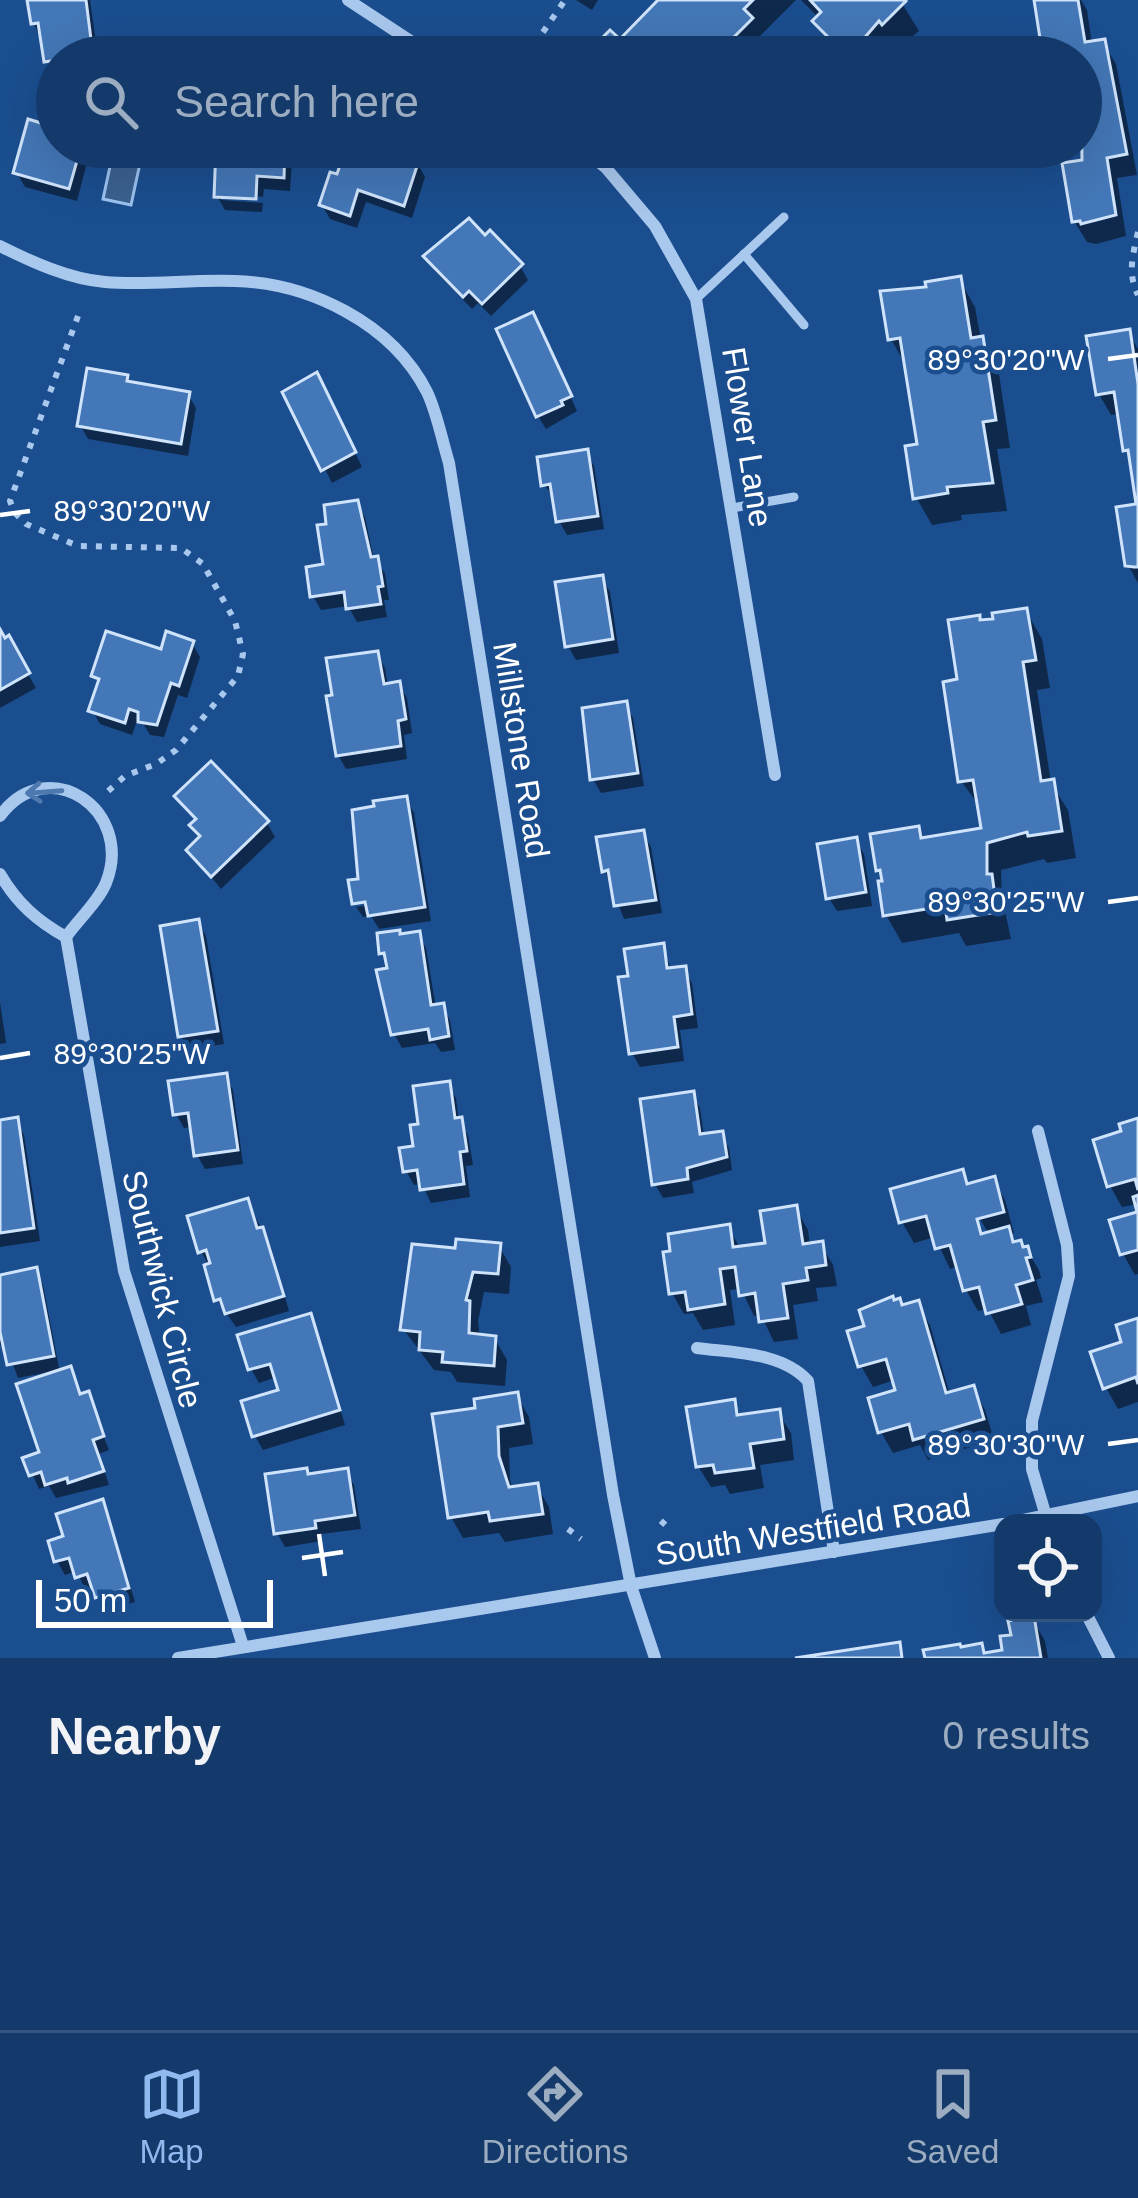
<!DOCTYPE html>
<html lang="en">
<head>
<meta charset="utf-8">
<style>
	body { margin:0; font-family:Arial,sans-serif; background:#214573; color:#f1f3f6 }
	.controls { position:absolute; right:36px; bottom:36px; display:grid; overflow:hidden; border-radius:24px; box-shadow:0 12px 48px #0002 }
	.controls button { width:108px; height:108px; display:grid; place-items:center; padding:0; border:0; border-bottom:3px solid #33547e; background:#143a6b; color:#f1f3f6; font:60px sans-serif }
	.scale { position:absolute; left:36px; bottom:30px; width:237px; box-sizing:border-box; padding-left:12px; border:6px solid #fff; border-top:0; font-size:33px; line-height:42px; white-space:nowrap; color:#fff; -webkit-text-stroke:9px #1b4e8f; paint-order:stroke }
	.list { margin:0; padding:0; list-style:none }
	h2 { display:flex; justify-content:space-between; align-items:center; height:156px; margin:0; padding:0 48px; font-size:51px }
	h2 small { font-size:39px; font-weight:400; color:#9dadc1 }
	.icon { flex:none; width:66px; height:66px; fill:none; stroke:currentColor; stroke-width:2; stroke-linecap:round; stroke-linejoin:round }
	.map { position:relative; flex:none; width:1138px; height:1658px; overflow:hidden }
	.search { position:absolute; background:#143a6b; box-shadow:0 12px 48px #0002; left:36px; right:36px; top:36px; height:132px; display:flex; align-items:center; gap:30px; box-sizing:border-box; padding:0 42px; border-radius:66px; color:#9dadc1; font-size:45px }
	.sheet { height:372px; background:#143a6b }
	nav { display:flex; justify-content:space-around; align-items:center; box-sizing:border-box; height:168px; border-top:3px solid #33547e; background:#143a6b; font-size:33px; color:#9dadc1 }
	nav a { display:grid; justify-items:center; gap:6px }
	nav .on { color:#90b9f0 }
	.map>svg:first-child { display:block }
	.water { fill:#3c6190; stroke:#9cc3f0; stroke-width:3 }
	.shadow { fill:#0007; fill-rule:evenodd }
	.building { fill:#4477b7; stroke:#cfe3fa; stroke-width:3 }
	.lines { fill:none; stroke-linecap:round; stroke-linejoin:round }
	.path { stroke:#a9c8ee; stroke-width:6; stroke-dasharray:6 9; stroke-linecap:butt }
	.service { stroke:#a9c8ee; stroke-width:9 }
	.minor { stroke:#a9c8ee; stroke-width:12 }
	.oneway { stroke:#4d79b0 }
	.ticks { fill:none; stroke:#fff; stroke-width:4.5 }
	.labels { text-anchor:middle; stroke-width:9; stroke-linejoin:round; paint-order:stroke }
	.street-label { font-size:33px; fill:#fff; stroke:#1b4e8f }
	.ticks-label { font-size:30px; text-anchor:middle; fill:#fff; stroke:#1b4e8f; stroke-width:9; stroke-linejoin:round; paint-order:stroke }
</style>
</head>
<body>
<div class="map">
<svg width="1138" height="1658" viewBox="0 0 1138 1658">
	<rect width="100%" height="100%" fill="#1b4e8f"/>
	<path class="water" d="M114,148L142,154L131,205L103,199Z"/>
	<g class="shadow">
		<path d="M30,0H90L98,57H57L54,75L34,23Z"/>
		<path d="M576,0H598L592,10Z"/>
		<path d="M663,0H796L760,36L767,47L757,57H588L620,43Z"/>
		<path d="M801,0H900L919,31L887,57H839L816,22L819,18Z"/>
		<path d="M1037,0H1081L1087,10L1092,44L1103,43L1116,64L1137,175L1117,178L1126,236L1096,244L1087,242L1074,221L1085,162L1081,133V57H1049Z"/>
		<path d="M57,91V147H91L77,201L25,187L17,173L44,126Z"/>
		<path d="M219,147H284L292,161L290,191L264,189L263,197L221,194V200L263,203L262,212L225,210L217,196Z"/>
		<path d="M349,147H369L417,163L425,177L412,218L366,202L357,228L330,219L322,205L339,178Z"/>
		<path d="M427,257L520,266L528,280L491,316L478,303L472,309L435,271Z"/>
		<path d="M959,279L975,307L981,340L998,367L1010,448L997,449L1007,511L961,515L962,520L932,525L916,497L921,447L908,369L891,339L929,290Z"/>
		<path d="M540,330L577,411L546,429L538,416Z"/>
		<path d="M1128,332L1138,349V499L1120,414L1111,415L1099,394Z"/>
		<path d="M126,378L129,384L188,394L196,408L188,456L88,439L80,425Z"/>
		<path d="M324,390L362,467L332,483L286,393Z"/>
		<path d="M586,452L594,466L604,529L567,535L559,521L555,498L544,485Z"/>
		<path d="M357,503L365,517L374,560L385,573L389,600H384L387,617L357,622L348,606L321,610L313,596L326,567L330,526Z"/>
		<path d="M1138,506V583L1128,565Z"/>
		<path d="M602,578L610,592L619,653L576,660L568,646Z"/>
		<path d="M1026,611L1042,639L1050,688L1037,690L1051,783L1068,810L1076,858L1047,863L1044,859L1001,870L1002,897L1011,939L966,946L959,933L902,943L886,915V883L879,870L874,836L918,829L924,840L984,831L981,808L961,781V682L981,623Z"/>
		<path d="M0,634L4,641L8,639L36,688L0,708Z"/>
		<path d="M192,643L200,657L187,698L178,695L164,737L150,735L143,723L137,721L132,735L100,724L92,710L100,685L94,676Z"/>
		<path d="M377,654L385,668L388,686L399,684L407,698L412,733L404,735L407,759L346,769L338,755Z"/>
		<path d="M625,704L633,718L644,786L601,793L593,779Z"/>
		<path d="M178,797L267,823L275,837L221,889L190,851L201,840L193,826L197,822Z"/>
		<path d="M406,799L414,813L431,921L379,929L371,916L363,917L356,907L380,903V897L355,903L351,883L362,881L356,812L377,809L376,804Z"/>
		<path d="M643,833L651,847L662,913L624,919L605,871Z"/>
		<path d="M856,841L864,854L872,906L837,911L829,898Z"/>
		<path d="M198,922L206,936L224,1044L189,1050L181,1036Z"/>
		<path d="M418,934L426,948L436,1008L442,1006L450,1020L455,1050L441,1052L435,1043L402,1048L394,1034L389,965L382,953Z"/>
		<path d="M662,946L672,971L684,969L692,983L698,1028L680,1030L684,1061L640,1067L632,1053Z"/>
		<path d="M0,1002L6,1043L0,1044Z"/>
		<path d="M225,1076L233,1090L243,1164L205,1169L197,1155L193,1127L184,1128L176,1114Z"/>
		<path d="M448,1085L456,1098L459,1121L468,1135L473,1165L466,1166L470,1197L431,1203L422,1184L414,1185L406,1171L422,1126Z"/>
		<path d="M692,1094L700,1108L704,1136L721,1134L729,1148L732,1170L692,1182L694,1193L663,1198L655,1184Z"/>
		<path d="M16,1121L24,1135L40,1241L0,1247V1123Z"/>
		<path d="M1138,1121V1204L1122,1207L1110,1186L1125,1134Z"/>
		<path d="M962,1172L970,1186L993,1179L1005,1200L1014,1233L1010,1234L1016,1244L1026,1249L1039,1270L1041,1278L1036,1280L1043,1302L1026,1306L1031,1325L1001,1334L988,1309L978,1311L966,1290L959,1266L950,1269L935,1237L914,1243L902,1222ZM972,1205L990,1236H983L967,1208Z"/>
		<path d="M247,1202L270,1244L289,1311L236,1327L217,1300L209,1266L201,1251Z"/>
		<path d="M796,1209L808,1230L810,1246L821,1244L833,1265L837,1286L816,1288L818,1301L793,1305L798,1339L774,1342L761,1315L754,1316L741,1289L730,1290L735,1325L703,1330L693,1313L684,1314L672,1293L728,1228L741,1249L768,1245Z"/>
		<path d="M1138,1215V1274L1135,1275L1123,1254L1113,1222Z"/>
		<path d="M499,1246L511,1267L509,1294L484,1292L478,1321L480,1337L495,1339L507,1360L505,1386L457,1382L451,1372L434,1370L404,1330Z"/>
		<path d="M35,1271L43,1285L60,1373L69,1370L82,1397L87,1395L109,1450L99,1454L109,1485L56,1498L49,1486L39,1489L26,1460L42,1454L54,1371L18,1378L5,1344L0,1345V1278Z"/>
		<path d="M917,1304L930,1325L950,1395L973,1388L985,1410L994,1440L928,1460L920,1445L893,1453L881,1432L899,1392L895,1380L873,1387L861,1366L902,1308Z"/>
		<path d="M309,1317L317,1330L345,1425L263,1450L255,1436L281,1392L277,1377L259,1383L251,1369Z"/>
		<path d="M1138,1321V1402L1118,1409L1106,1388Z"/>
		<path d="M517,1396L529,1417L533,1444L509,1448L510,1480L513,1490L537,1486L549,1507L553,1534L505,1542L499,1533L463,1538L451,1517L479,1410Z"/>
		<path d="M733,1403L742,1418L778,1412L791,1433L794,1460L760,1465L764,1488L730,1494L725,1485L711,1487L698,1466Z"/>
		<path d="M346,1472L354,1485L361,1529L321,1534L322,1541L285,1547L277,1533L309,1477Z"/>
		<path d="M101,1503L109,1516L135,1602L106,1611L95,1588L86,1590L76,1571L65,1575L57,1561L66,1539Z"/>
		<path d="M1033,1620L1045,1641L1048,1658H928L960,1647L980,1646L986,1656L1005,1652L1014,1637Z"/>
	</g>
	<g class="building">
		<path d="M27,0H86L93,55L44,62L38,23L31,24Z"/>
		<path d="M658,0H753L744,9L753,18L714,57H583L610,30L620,39Z"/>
		<path d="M810,0H905L906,1L882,25L879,21L848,57L812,21L821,12Z"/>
		<path d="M1034,0H1078L1085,42L1105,39L1127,154L1107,158L1116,215L1081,224L1080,221L1072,222L1062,163L1082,160L1081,57H1062L1060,48L1042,51Z"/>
		<path d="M51,86L57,88V147H81L69,189L13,173L28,119L41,123Z"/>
		<path d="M216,147H285L284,178L257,176L256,199L214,197Z"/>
		<path d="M346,147H379L419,160L404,206L358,190L350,216L319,205L330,172L337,174Z"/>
		<path d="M469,218L485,235L490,230L523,264L482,304L469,291L463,297L423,256Z"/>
		<path d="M961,276L971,338L983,336L996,420L983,422L993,483L947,487L948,493L913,499L905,446L917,444L900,338L888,340L880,291L926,287L925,282Z"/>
		<path d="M533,312L572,396L561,401L563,405L536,417L496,329Z"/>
		<path d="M1130,329L1138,384V567H1134L1125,566L1116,507L1136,504L1128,450L1123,451L1114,392L1096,395L1086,336Z"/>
		<path d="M87,368L128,375L127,381L190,392L181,444L77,426Z"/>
		<path d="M317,372L356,452L321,471L282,392Z"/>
		<path d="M588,449L598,516L556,522L550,484L541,486L537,457Z"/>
		<path d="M358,500L371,557L378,556L383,586L378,587L381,604L346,609L344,592L310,597L306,567L323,564L317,525L326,524L324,505Z"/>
		<path d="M603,575L613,639L565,647L555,582Z"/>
		<path d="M1027,608L1036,660L1023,662L1041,781L1054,779L1062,831L1028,836L1027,832L987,843V874H992L997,912L947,920L945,906L883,916L878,881H882L880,870L876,871L870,834L919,826L921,838L981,828L973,780L958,782L943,682L957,679L948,620L980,615V620L993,619L992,613Z"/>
		<path d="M0,629L5,638L9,635L30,673L0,690Z"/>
		<path d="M106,631L161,649L166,631L194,641L179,686L171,683L157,725L138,722V712L129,709L125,723L88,711L99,679L91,676Z"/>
		<path d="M378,651L384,684L400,681L406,719L398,721L401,746L336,756L326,696L332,695L326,658Z"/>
		<path d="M627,701L638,773L590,780L582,708Z"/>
		<path d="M211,761L269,821L211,877L186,850L200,836L189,825L196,819L174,796Z"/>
		<path d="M407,796L425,907L368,916L365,902L352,904L348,880L358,879L352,810L374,806L373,801Z"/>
		<path d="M644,830L656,900L614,906L608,870L602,872L596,837Z"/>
		<path d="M857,837L866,892L826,899L817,844Z"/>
		<path d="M199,919L218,1031L178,1037L160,926Z"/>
		<path d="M400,930V934L420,931L431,1005L444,1003L449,1036L430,1040L428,1029L391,1035L376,970L387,968L384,953L379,954L377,933Z"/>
		<path d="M664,943L667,968L686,966L692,1014L674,1017L678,1047L629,1054L618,977L628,976L624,949Z"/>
		<path d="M227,1073L238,1150L194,1156L188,1113L173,1115L168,1081Z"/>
		<path d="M450,1081L455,1118L462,1117L467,1151L460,1152L464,1184L420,1190L417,1170L403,1172L399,1148L413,1146L410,1125L418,1124L413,1086Z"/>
		<path d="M694,1091L700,1134L723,1131L727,1157L687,1168L688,1179L652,1185L640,1099Z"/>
		<path d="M18,1117L34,1228L0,1233V1120Z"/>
		<path d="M1138,1118V1190L1135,1179L1107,1187L1093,1140L1121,1131L1119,1124Z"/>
		<path d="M963,1169L967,1184L995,1176L1004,1212L977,1219L981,1234L1009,1226L1013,1242L1021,1240L1023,1247L1028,1246L1031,1257L1026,1258L1033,1280L1016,1285L1022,1304L986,1314L979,1287L963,1291L950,1245L935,1249L926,1216L899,1223L890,1189Z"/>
		<path d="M1138,1195V1250L1120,1255L1109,1220L1137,1212L1133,1197Z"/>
		<path d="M248,1198L257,1228L263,1227L284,1296L225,1314L220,1299L214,1301L204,1265L210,1263L206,1250L198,1253L187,1216Z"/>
		<path d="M797,1205L803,1244L823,1241L826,1265L806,1268L808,1280L783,1284L788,1318L759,1322L755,1293L739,1296L735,1267L720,1269L725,1304L688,1310L685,1292L669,1294L663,1252L670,1251L668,1234L730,1224L733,1247L765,1243L760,1211Z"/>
		<path d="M456,1239L501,1243L498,1274L473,1272L466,1300L470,1301L469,1333L496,1336L494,1366L442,1362L443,1352L419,1350L420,1332L400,1330L412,1244L455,1248Z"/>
		<path d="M37,1267L54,1356L7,1365L0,1332V1275Z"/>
		<path d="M893,1296L894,1300L900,1298L902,1305L919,1300L946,1393L974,1385L984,1419L913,1440L909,1424L878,1433L868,1398L895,1390L886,1359L858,1367L847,1331L864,1326L859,1310Z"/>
		<path d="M311,1313L340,1410L252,1437L241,1401L278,1390L270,1364L248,1370L237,1335Z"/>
		<path d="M1138,1318V1384L1136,1377L1103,1389L1090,1352L1121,1342L1116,1325Z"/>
		<path d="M71,1366L80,1394L89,1391L104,1436L93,1440L104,1471L68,1483L67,1478L45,1485L41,1472L29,1476L22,1458L39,1452L16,1384Z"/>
		<path d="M518,1392L523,1423L498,1427L499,1456L509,1487L538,1483L543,1514L490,1521L488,1512L448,1518L432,1414L475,1408L474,1399Z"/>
		<path d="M735,1399L737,1415L780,1409L784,1439L750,1444L754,1468L715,1473L713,1465L696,1467L686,1407Z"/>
		<path d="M307,1468L308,1474L348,1468L355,1515L315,1521L316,1528L274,1534L265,1474Z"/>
		<path d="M103,1499L129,1588L95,1598L87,1574L75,1578L69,1558L54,1562L48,1541L63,1536L56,1514Z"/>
		<path d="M1034,1616L1041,1658H925L923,1650L960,1644L961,1647L982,1643L984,1653L1002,1650L1000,1636L1011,1635L1008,1621Z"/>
		<path d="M900,1642L902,1658H795Z"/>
	</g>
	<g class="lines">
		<g class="path">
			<path d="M526,57L565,0"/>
			<path d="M1138,232C1133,255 1127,273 1138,295"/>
			<path d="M78,316L10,501L15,513L26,524L78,546L181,548L203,564L235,621L243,654L238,676L176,750L156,764L125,776L105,794"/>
			<path d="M661,1525L671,1514"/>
			<path d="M568,1529L581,1539"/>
		</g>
		<g class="service">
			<path d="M744,254L804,325"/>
			<path d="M696,299L784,217"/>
			<path d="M732,508L794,497"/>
		</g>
		<g class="minor">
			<path d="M348,0L435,57"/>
			<path d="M581,147L606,168L655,226L696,299L775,775"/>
			<path d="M0,246C32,262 69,279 105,282C148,286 191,279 235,281C309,283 392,323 427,392C437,413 442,440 449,463L613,1495L631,1586L655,1658"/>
			<path d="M0,816C48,751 135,810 106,883C98,902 78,920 66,937C37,921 17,903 0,874"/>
			<path d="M66,937L124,1271L243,1646"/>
			<path d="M1038,1131L1067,1245L1069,1276L1032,1421V1469L1048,1523"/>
			<path d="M697,1348C734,1353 782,1352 808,1381L834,1552"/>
			<path d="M1008,1523L1138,1496"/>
			<path d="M1086,1613L1109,1658"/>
			<path d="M178,1658L1003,1524"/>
		</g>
	</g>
	<defs><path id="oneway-shaft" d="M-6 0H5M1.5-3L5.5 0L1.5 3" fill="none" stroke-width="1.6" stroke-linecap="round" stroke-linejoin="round" transform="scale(3)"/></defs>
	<use class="oneway" href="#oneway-shaft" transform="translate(44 792) rotate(176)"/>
	<path class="ticks" d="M1108,359L1138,355M0,515L30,511M1108,902L1138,898M0,1058L30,1053M1108,1444L1138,1440M319,1534L325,1576M302,1558L343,1552"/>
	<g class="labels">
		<g class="street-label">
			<text transform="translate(748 437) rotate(81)" y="12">Flower Lane</text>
			<text transform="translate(522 750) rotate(81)" y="12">Millstone Road</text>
			<text transform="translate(163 1289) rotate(76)" y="12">Southwick Circle</text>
			<text transform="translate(813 1529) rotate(-9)" y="12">South Westfield Road</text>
		</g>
	</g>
	<g class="ticks-label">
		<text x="1006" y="370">89°30'20"W</text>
		<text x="132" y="521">89°30'20"W</text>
		<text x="1006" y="912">89°30'25"W</text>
		<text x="132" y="1064">89°30'25"W</text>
		<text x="1006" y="1455">89°30'30"W</text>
	</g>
</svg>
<div class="controls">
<button><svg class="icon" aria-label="locate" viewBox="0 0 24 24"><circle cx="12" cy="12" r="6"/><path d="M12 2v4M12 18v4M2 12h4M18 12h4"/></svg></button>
</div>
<div class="scale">50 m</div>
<div class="search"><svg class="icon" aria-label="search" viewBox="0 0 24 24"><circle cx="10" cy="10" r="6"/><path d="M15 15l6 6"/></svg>Search here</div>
</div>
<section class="sheet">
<h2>Nearby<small>0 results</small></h2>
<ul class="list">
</ul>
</section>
<nav>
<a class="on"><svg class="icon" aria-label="map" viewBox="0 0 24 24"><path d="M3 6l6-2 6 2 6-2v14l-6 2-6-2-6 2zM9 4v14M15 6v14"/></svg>Map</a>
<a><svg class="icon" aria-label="directions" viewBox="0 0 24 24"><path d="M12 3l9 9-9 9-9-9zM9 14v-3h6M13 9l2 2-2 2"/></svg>Directions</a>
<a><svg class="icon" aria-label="saved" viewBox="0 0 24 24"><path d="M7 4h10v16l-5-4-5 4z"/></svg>Saved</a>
</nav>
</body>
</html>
